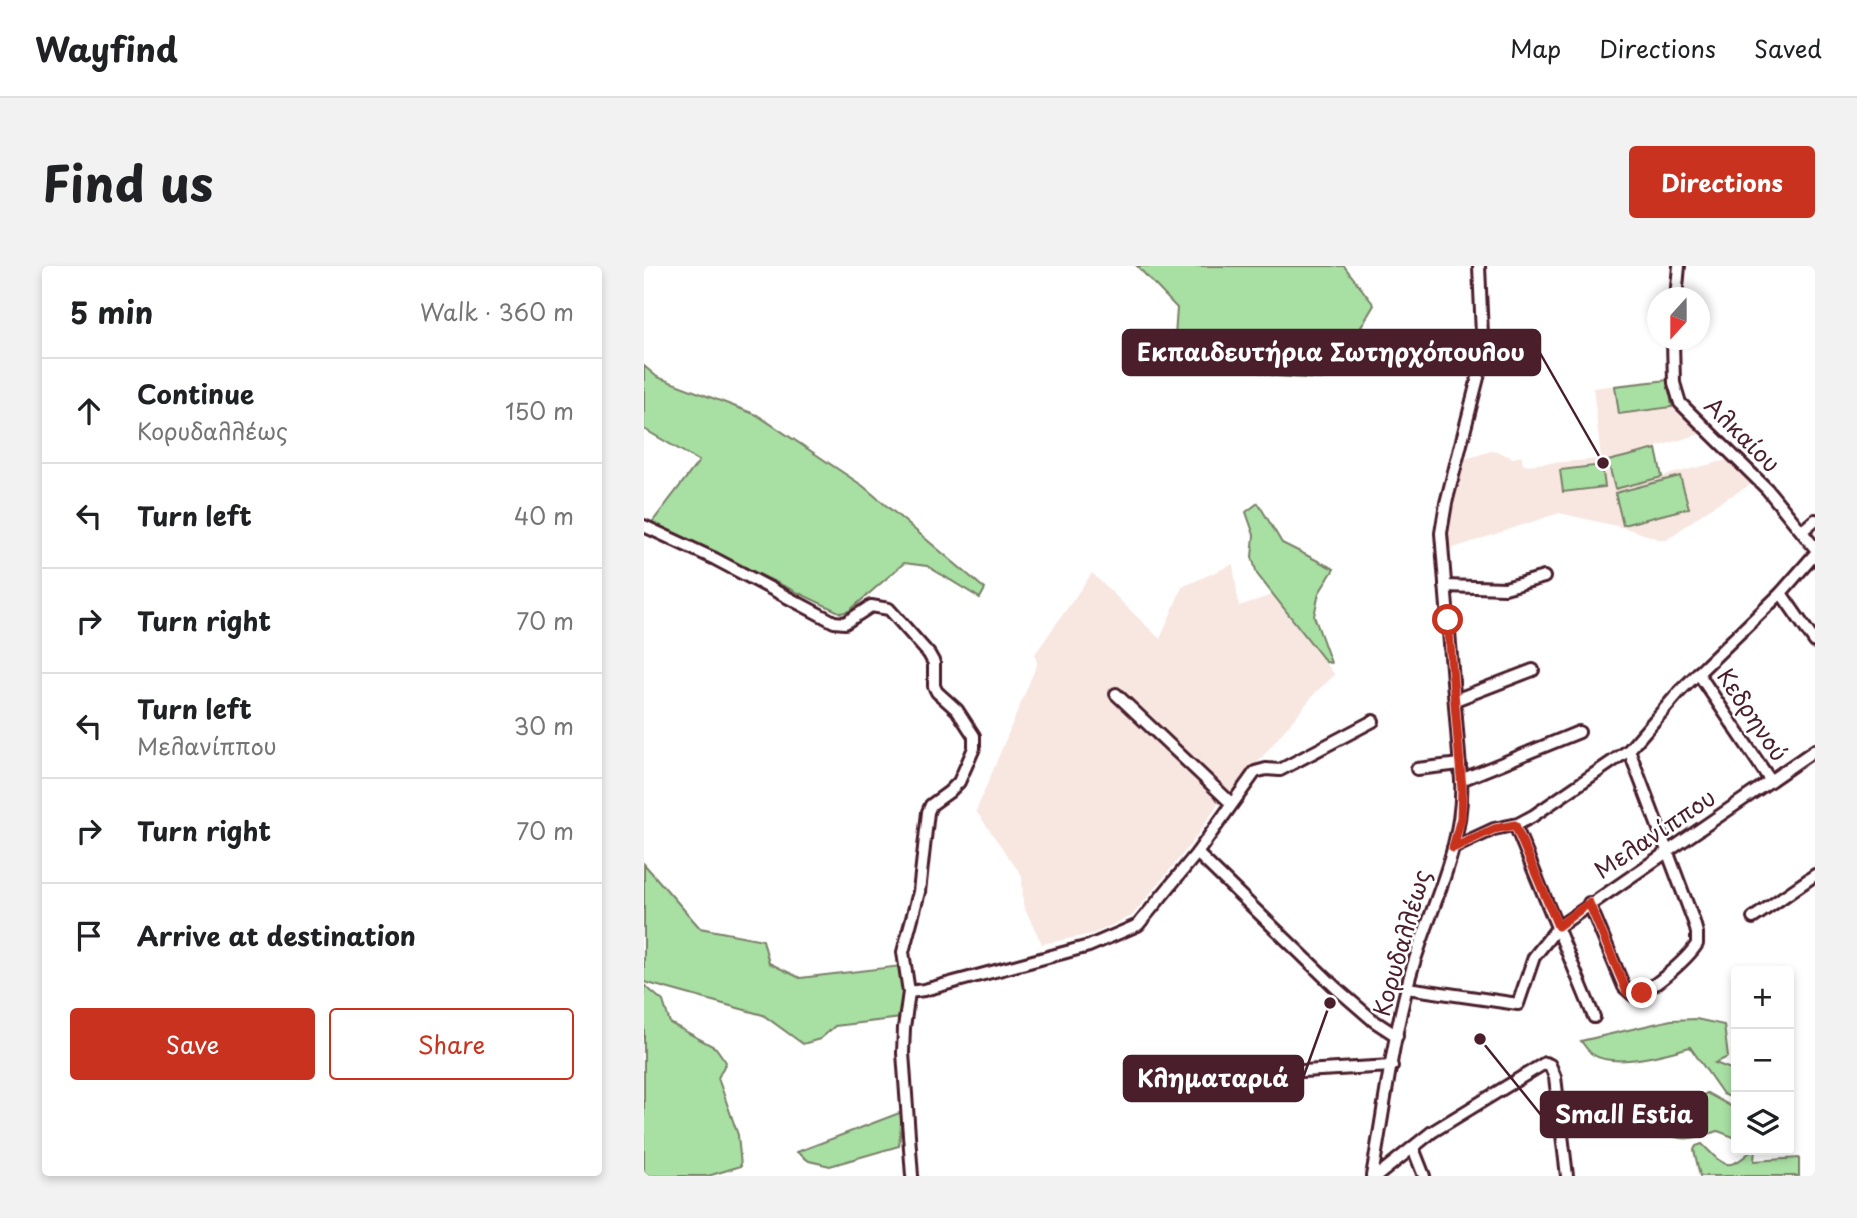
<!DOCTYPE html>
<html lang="en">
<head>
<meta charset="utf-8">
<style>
	body { margin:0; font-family:"Playpen Sans",sans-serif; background:#f2f2f2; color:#202124 }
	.controls { position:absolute; right:21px; bottom:21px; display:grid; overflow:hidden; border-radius:7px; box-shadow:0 4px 10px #0003 }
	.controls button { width:63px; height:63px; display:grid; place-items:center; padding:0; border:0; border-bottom:2px solid #e0e0e0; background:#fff; color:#202124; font:35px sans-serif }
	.compass { position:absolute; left:1003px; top:21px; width:63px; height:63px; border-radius:50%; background:#fff; box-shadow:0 4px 10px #0003; rotate:201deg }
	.stop { position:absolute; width:21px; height:21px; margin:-16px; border:5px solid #c8321e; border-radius:50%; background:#fff }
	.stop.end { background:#c8321e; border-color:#fff; box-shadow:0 2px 7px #0008 }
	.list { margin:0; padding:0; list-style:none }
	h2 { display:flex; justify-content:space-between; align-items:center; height:91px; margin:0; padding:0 28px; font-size:30px }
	h2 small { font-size:23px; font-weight:400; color:#757577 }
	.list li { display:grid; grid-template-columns:46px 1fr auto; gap:21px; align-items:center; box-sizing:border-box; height:105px; padding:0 28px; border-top:2px solid #e0e0e0 }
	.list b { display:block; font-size:26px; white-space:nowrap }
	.list p { margin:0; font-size:23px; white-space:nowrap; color:#757577 }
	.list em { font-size:23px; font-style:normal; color:#757577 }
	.actions { display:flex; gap:14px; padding:21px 28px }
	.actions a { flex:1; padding:16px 0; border:2px solid #c8321e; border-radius:7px; text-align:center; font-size:24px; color:#c8321e }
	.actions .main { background:#c8321e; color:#fff }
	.icon { flex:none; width:38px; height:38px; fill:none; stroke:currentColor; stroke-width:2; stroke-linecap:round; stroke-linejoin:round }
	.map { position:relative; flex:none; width:1171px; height:910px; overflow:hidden; border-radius:7px }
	header { display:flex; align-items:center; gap:42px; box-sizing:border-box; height:98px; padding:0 35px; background:#fff; border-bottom:2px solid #e0e0e0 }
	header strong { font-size:33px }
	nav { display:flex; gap:38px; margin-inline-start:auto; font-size:24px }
	.intro { display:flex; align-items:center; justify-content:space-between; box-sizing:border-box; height:168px; padding:0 42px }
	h1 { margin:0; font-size:49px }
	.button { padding:18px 32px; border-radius:7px; background:#c8321e; color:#fff; font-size:24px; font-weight:700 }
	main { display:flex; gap:42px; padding:0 42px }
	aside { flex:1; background:#fff; border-radius:7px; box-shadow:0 4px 10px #0003 }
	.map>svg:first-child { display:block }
	.built { fill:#f8e7e1 }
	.green { fill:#a8dfa3; stroke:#797f67; stroke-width:2 }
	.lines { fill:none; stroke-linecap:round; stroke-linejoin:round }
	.minor-casing { stroke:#4a1f2b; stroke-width:16 }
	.minor { stroke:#fff; stroke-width:10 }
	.route { stroke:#c8321e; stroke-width:9 }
	.labels { text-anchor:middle; stroke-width:5; stroke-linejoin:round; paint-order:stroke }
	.street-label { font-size:23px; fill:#4a1f2b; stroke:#fff }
	.leader { fill:none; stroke:#4a1f2b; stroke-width:2.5 }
	.callout-dot { fill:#4a1f2b; stroke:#fff; stroke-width:2.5 }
	.callout { fill:#4a1f2b; stroke:#4a1f2b; stroke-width:2.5 }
	.callout-label { font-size:24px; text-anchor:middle; font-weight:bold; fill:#fff }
</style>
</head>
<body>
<header>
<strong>Wayfind</strong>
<nav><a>Map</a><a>Directions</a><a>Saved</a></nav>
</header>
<div class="intro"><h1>Find us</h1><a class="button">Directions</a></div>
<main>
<aside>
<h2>5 min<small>Walk · 360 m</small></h2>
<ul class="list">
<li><svg class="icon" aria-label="ahead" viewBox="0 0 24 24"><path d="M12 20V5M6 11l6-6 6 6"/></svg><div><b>Continue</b><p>Κορυδαλλέως</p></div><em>150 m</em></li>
<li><svg class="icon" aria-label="left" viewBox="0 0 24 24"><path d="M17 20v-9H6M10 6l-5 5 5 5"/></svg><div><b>Turn left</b></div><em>40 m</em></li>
<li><svg class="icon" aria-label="right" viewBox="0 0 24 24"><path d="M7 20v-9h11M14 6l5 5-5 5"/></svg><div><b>Turn right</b></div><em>70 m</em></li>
<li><svg class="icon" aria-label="left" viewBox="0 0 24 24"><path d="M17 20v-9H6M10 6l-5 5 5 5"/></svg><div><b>Turn left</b><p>Μελανίππου</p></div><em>30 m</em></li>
<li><svg class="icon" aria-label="right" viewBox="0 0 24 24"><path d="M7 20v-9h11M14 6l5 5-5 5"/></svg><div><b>Turn right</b></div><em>70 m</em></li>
<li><svg class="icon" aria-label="arrive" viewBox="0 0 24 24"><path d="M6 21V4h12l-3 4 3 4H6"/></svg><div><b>Arrive at destination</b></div></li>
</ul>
<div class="actions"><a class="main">Save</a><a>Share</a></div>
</aside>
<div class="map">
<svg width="1171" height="910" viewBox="0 0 1171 910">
	<rect width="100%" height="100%" fill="#fff"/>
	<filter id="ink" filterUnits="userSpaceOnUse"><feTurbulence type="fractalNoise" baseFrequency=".0143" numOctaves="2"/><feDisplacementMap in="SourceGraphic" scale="14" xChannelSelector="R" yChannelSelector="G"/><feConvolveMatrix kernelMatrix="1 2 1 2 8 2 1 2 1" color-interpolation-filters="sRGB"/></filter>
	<g filter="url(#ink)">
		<g class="built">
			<path d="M1026,112L1033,144L1060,167L1012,181L1019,210L1087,193L1108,218L1069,240L1021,275L981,262L915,247L804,284L806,247L821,193L847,185L855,186L869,192L878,190L879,199L957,193L949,122Z"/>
			<path d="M589,298L595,340L628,329L691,409L673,425L586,530L475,425L468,434L577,534L547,578L488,650L449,668L398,678L379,639L378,610L332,545L393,398L391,388L448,307L516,373L538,321Z"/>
		</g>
		<g class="green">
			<path d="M493,0H700L730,39L714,66L726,93L724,100L697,111L676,113L631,110L615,106L581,86L542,76L531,70L533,42Z"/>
			<path d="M0,100L13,111L113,149L219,220L341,323L336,332L283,300L260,297L205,345L197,347L47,276L6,259L55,195L0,163Z"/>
			<path d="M1024,114L1028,141L975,148L971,120Z"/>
			<path d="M1012,183L1018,211L971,223L964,195Z"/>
			<path d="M958,199L961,221L919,226L916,204Z"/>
			<path d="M1036,210L1045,242L979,259L971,227Z"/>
			<path d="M614,237L638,277L690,303L675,327L670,350L687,397L682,396L613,308L608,291L610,269L602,246Z"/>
			<path d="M0,598L56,662L119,674L125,697L156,712L257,700L260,731L257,752L191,760L176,773L159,778L119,749L0,716Z"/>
			<path d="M0,719L19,735L26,757L72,782L82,796L74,812L94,869L97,900L64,910H0Z"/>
			<path d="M1052,753L1080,759L1084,791L1071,797L1092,805V834L1079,828L1046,781C1022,788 970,803 948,788C944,785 940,779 937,775L1027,754Z"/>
			<path d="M1063,827L1092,843V872L1074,865C1059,870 1032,880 1021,863C1018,859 1018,851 1017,846L1041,848L1052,833Z"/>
			<path d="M258,846L255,880L186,900L165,895L153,886Z"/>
			<path d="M1058,878C1078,897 1082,909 1108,884H1111L1110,895L1155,892V910H1056L1050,884L1052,880Z"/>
		</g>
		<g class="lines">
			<g class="minor-casing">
				<g id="minor">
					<path d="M1032,32L1035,0"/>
					<path d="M1029,74L1030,117L1036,137L1123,223L1171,282"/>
					<path d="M0,260L71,293L190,356L201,357L227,340L245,343L285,388L290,397V420L293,426L313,444L330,470V482L315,516L305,526L287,539L284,546L275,626L259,686L265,726L260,762L259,787L268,910"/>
					<path d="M1158,265L1171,254"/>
					<path d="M801,320L861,322L900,311"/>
					<path d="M1137,327L1171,376"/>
					<path d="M1054,407L1126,514"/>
					<path d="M472,428L587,537"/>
					<path d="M811,434L889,404"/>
					<path d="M773,503L816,498"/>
					<path d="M817,514L935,466"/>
					<path d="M871,559L950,751"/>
					<path d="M809,582L850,563L874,558L889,550L985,484L1036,425L1137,327L1171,288"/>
					<path d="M553,587L692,722L730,755L753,770"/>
					<path d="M945,637L980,721L989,729C1005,728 1044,692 1053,678V667L1050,656L985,484"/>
					<path d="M1109,652L1171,609"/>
					<path d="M763,722L874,738L890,691L914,661L1171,484"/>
					<path d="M265,726L280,724L445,680L494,659L553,587L611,506L622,503L636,504L729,455"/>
					<path d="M588,809L748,800"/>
					<path d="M769,882L780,910"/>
					<path d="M728,910C740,844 748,775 766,710C784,645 821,582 817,514L797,267L802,237L839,92L835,0"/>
					<path d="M733,910L788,866L901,797L906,799L911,811L923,910"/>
				</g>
			</g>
			<use href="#minor" class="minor"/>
		</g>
	</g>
	<g class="lines" filter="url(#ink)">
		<path class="route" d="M804,354L818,523L817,552L809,582L850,563L871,559L914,660L945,637L983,726L989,729L998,727"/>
	</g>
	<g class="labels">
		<g class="street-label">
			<text transform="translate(1098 169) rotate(45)" y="8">Αλκαίου</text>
			<text transform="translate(1108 449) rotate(56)" y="8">Κεδρηνού</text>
			<text transform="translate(1011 568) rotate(-34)" y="8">Μελανίππου</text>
			<text transform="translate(758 677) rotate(-74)" y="8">Κορυδαλλέως</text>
		</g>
	</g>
	<path class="leader" d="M959 197L896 87M686 737L659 812M836 773L897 849"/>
	<g class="callout-dot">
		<circle cx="959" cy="197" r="7"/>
		<circle cx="686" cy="737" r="7"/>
		<circle cx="836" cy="773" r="7"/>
	</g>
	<g class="callout">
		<rect x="479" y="64" width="417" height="45" rx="7"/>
		<rect x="480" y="790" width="179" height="45" rx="7"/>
		<rect x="897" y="826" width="166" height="45" rx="7"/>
	</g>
	<g class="callout-label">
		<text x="687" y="95">Εκπαιδευτήρια Σωτηρχόπουλου</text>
		<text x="569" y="821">Κληματαριά</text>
		<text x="980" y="857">Small Estia</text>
	</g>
</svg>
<div class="controls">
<button>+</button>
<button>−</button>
<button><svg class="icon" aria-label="layers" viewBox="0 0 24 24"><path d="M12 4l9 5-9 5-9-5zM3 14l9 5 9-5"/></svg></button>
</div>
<svg class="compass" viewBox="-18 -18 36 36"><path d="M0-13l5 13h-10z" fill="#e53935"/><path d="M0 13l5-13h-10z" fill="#757577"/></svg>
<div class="stop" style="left:804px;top:354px"></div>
<div class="stop end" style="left:998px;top:727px"></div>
</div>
</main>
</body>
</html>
